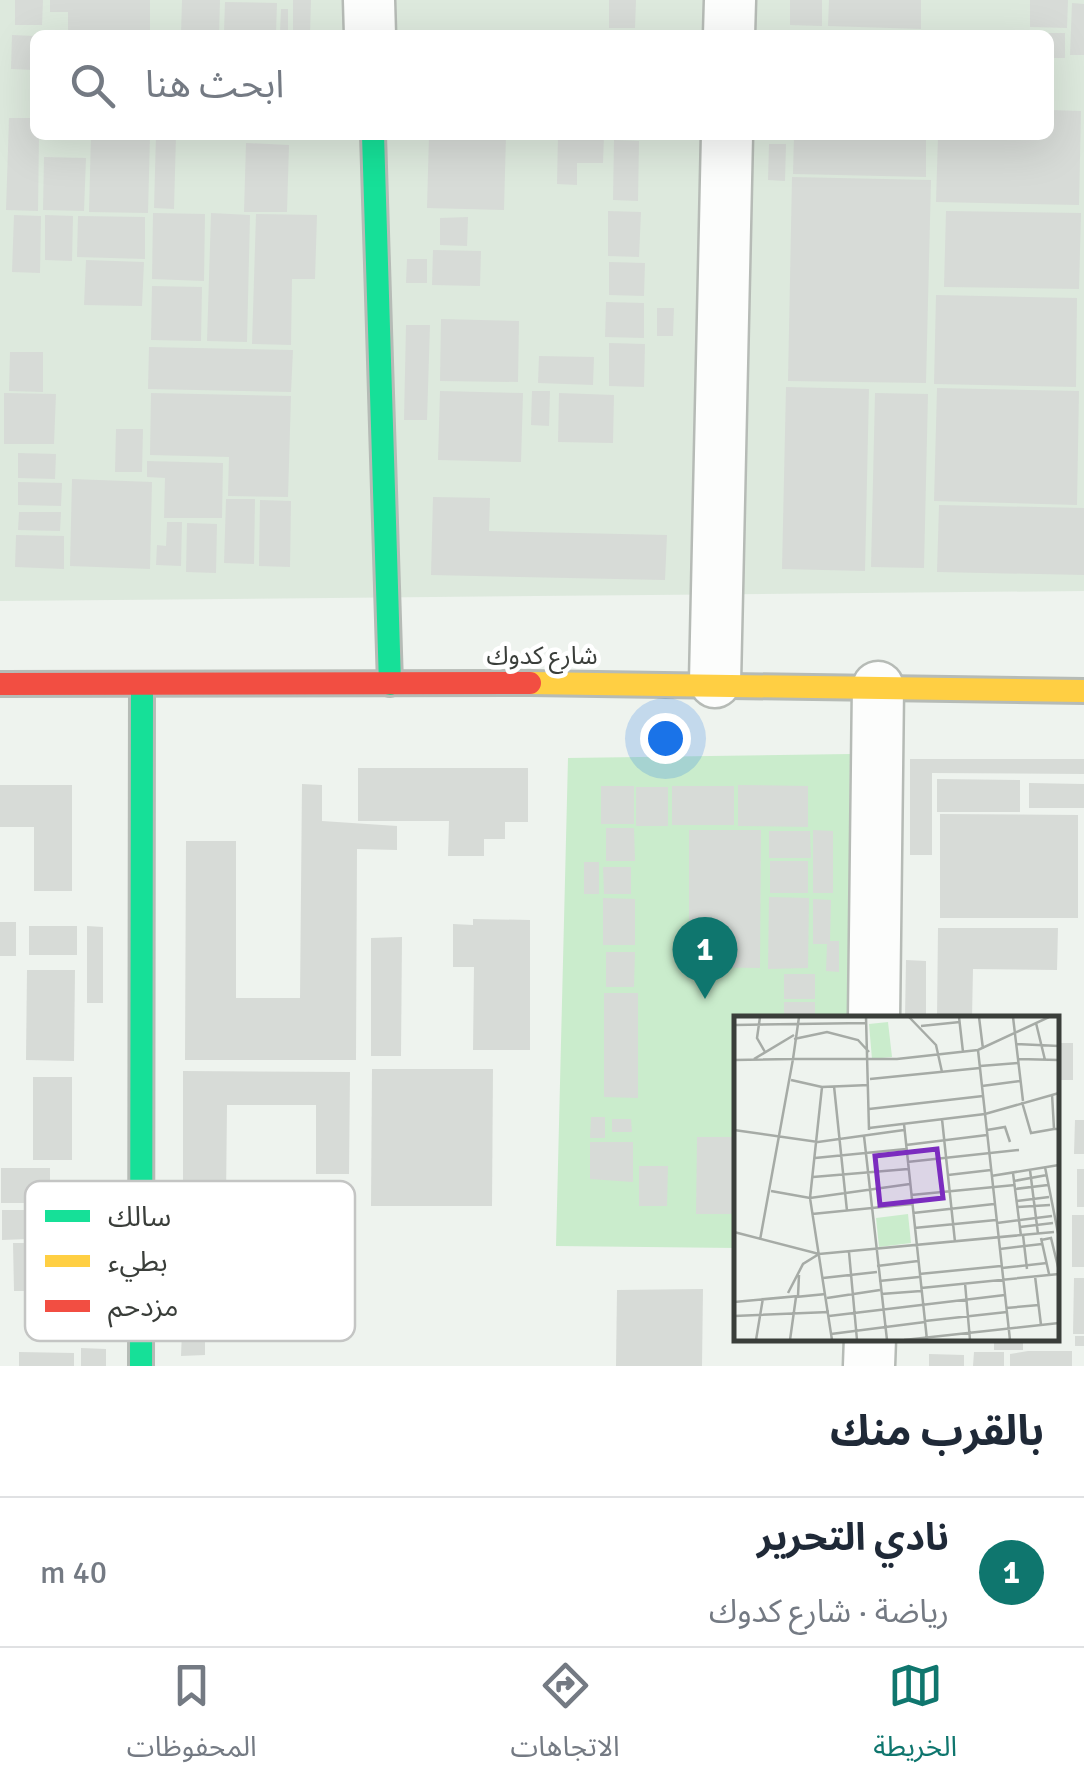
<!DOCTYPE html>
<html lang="ar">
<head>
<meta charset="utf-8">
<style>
	body { margin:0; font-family:Signika,"Noto Sans Arabic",sans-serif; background:#f6f6f7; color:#1f2937; direction:rtl }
	.you { position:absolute; left:665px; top:738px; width:35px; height:35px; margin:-25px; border:8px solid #fff; border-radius:50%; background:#1a73e8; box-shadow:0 0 0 15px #1a73e833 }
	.badge { display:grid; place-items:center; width:65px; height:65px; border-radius:50%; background:#0f766e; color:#fff; font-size:32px; font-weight:700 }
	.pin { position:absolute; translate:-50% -82px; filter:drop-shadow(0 2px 5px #0008) }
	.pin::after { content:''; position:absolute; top:52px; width:35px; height:30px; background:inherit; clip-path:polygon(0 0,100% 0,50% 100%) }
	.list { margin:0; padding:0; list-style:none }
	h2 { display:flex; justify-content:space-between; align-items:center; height:130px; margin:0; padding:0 40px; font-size:42px }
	h2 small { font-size:32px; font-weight:400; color:#747a83 }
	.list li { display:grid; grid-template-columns:65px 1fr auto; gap:30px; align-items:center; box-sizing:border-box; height:150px; padding:0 40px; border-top:2px solid #e0e1e3 }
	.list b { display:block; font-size:38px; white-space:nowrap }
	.list p { margin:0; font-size:32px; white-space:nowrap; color:#747a83 }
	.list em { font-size:32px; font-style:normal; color:#747a83 }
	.icon { flex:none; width:55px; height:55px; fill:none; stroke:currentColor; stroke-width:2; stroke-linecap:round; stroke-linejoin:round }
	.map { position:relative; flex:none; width:1084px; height:1366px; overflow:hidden; direction:ltr }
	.search { position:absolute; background:#fff; box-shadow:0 10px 40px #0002; left:30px; right:30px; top:30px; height:110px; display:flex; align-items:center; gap:25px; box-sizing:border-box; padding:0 35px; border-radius:15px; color:#747a83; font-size:38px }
	.sheet { height:280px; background:#fff }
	nav { display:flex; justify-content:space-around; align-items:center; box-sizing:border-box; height:140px; border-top:2px solid #e0e1e3; background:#fff; font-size:28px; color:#747a83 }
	nav a { display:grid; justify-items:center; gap:5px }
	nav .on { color:#0f766e }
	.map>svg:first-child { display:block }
	.built { fill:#dde9dd; fill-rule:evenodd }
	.green { fill:#caeccc }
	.building { fill:#d7dbd7 }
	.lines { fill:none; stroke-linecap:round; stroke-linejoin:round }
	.street-casing { stroke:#b6bbb6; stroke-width:55 }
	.fast-casing { stroke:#b6bbb6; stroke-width:28 }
	.slow-casing { stroke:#b6bbb6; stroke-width:28 }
	.jam-casing { stroke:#b6bbb6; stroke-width:28 }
	.street { stroke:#fcfdfc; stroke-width:50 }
	.fast { stroke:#16e098; stroke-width:22 }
	.slow { stroke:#ffcf43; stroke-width:22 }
	.jam { stroke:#f24e42; stroke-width:22 }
	.labels { text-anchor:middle; stroke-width:9; stroke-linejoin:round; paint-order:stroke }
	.street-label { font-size:25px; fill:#3a3e3a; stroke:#fff }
	.inset-road { fill:none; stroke:#a6aba6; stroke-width:2.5 }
	.view { fill:#7b2cbf; fill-opacity:0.15; stroke:#7b2cbf; stroke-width:5 }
	.inset-edge { fill:none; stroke:#3a3e3a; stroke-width:5 }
	.key { fill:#fff; stroke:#c4c5c4; stroke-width:2.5 }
	.key-label { font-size:28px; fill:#3a3e3a }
</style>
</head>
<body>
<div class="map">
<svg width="1084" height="1366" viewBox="0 0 1084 1366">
	<rect width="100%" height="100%" fill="#eef3ee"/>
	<path class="built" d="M0,0H1084V591L0,601ZM35,35H1049V135H35Z"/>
	<path class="green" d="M850,754L848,1018H736V1248L556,1246L568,758Z"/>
	<g class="building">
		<path d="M15,0H43L42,25H15Z"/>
		<path d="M50,0H150V35L68,33V12H50Z"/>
		<path d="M182,0H220L219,35H181Z"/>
		<path d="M293,0H311L310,35H293Z"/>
		<path d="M609,0H636L635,28H609Z"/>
		<path d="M790,0H822V26L790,25Z"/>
		<path d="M829,0H921V29L828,26Z"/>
		<path d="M1030,0H1068L1067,28L1030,27Z"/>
		<path d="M225,2L277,3L276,33L224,32Z"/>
		<path d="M1072,3L1084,4V55H1070Z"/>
		<path d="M281,9H288V33H280Z"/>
		<path d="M793,30L847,32V35H793Z"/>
		<path d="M950,31L1001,32L1000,35H950Z"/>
		<rect x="1049" y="33" width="16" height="25"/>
		<path d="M12,35L35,36V70L11,69Z"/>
		<path d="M1049,110L1081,111L1079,205L936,202L938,136L1049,135Z"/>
		<path d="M9,118H35V135H39L38,211L6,210Z"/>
		<path d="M91,135H150L148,213L89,212Z"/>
		<path d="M156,135H176L174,209L154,208Z"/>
		<path d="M223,135H289V140L223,139Z"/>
		<path d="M429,135H506L504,210L427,208Z"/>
		<path d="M558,135H604L603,163H577V185L557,184Z"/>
		<path d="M794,135H926V177L793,174Z"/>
		<path d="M614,140L639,141L638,201L613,200Z"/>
		<path d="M246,143L289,145L287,212H244Z"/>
		<path d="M769,144H786L785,181L768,180Z"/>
		<path d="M44,157L86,158L84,211L43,210Z"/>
		<path d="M792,177L931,180L926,383L788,381Z"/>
		<path d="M608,211L641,212L639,257L608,256Z"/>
		<path d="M946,211L1081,213L1079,289L944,287Z"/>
		<path d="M153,213L205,214L204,281L152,279Z"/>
		<path d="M211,213L250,215L247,342L207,341Z"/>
		<path d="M256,214L317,215L315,279H292L291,345L252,344Z"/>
		<path d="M14,215L41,216L40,273L12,272Z"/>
		<path d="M45,215L73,216L72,261L45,260Z"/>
		<path d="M78,216L145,217V259L77,257Z"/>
		<path d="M468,217L467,246L440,245V218Z"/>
		<path d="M433,250L481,251L480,286L432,285Z"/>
		<path d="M407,259H427V283H406Z"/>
		<path d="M86,260L144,262L142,306L84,305Z"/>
		<path d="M609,262L645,263L644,296L609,295Z"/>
		<path d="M152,286L202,287L201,341L151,340Z"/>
		<path d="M936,295L1077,298L1076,387L934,384Z"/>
		<path d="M606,302L644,303V338L605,337Z"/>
		<path d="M657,308H674L673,336H657Z"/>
		<path d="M441,319L519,321L518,382L440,381Z"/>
		<path d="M406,325H430L427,420H404Z"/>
		<path d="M609,343L645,344L644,387L609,386Z"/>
		<path d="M149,347L293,350L291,392L148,389Z"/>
		<path d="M10,352H43V392L9,391Z"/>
		<path d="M539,356L594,357L593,385L538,383Z"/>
		<path d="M786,387L869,389L865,571L782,569Z"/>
		<path d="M937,388L1079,391L1077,505L934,501Z"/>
		<path d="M440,391L523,393L521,462L438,460Z"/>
		<path d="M532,391H550L549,426L531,425Z"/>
		<path d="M4,393L56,394L54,444H4Z"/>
		<path d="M151,393L291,396L288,497L228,496L229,457L150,455Z"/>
		<path d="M559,393L614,395L613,443L558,442Z"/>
		<path d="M875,393L928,394L924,568L871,567Z"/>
		<path d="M116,429H143L142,472H115Z"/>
		<path d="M18,453L56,454L55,479L18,478Z"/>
		<path d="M147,461L223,463L222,518H164L165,478L147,477Z"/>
		<path d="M72,479L152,482L150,569L70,566Z"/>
		<path d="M18,482L62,483L61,506L18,505Z"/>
		<path d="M433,497L490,498L489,531L667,535L665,580L431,575Z"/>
		<path d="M226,499H255L254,564L224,563Z"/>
		<path d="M260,500L291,501L290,567L259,566Z"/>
		<path d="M939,505L1084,508V575L937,572Z"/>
		<path d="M19,512H61L60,531L18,530Z"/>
		<path d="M167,522H182L181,566L156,565L157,545L166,546Z"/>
		<path d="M187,523L217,524L216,573L186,572Z"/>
		<path d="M16,535L64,536V569L15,567Z"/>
		<path d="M910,759H1084V774L932,773V855H910Z"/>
		<path d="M358,768H528V822H505V839H484V856H448L449,821H358Z"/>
		<path d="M937,779L1020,780V812H937Z"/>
		<path d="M1029,783L1084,784V808H1029Z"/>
		<path d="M302,784L322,785V821L397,826V850L357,849L356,1060H185L186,841H236V998H300Z"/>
		<path d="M0,785H72V891H34V827H0Z"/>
		<path d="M738,785L808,786V827L738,826Z"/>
		<rect x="601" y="786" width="33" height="38"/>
		<rect x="672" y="786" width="62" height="39"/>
		<rect x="636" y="787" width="32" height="39"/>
		<path d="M940,814L1078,815V918H940Z"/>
		<path d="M606,828H634L635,861H606Z"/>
		<path d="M689,830H761L760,968L689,967Z"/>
		<path d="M813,830L833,831V893H813Z"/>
		<path d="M769,831H810L811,858H769Z"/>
		<rect x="770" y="861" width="38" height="32"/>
		<rect x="584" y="862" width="15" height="32"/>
		<path d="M603,867H631V894H604Z"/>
		<path d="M769,897L809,898L808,968L768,969Z"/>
		<path d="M603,898L635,899V945H603Z"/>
		<path d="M813,899L831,900L830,941H839V972L826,971L827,944H813Z"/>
		<path d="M473,919L530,920V1050H473L474,967H453V924L473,925Z"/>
		<rect x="0" y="922" width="16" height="34"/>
		<rect x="29" y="926" width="48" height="29"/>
		<path d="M87,926L103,927V1003H87Z"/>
		<path d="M938,928H1058L1057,970L973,969L972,1018H937Z"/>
		<path d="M402,937L401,1056H371V938Z"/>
		<path d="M606,952H635L634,987H606Z"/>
		<path d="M906,960L926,961V1018H905Z"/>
		<path d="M27,970H75L74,1061L26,1060Z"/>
		<rect x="784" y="974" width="31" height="25"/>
		<path d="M604,993H638V1098L604,1097Z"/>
		<rect x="784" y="1002" width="31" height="16"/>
		<rect x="1056" y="1043" width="17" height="37"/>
		<path d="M372,1069H493L492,1206H371Z"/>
		<path d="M183,1071L350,1072L349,1174H316V1105H227L226,1200H183Z"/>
		<rect x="33" y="1077" width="39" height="83"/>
		<path d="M591,1117H605V1138H590Z"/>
		<path d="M612,1119H631L632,1132H612Z"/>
		<path d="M1075,1120H1084V1154H1074Z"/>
		<path d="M697,1137H736V1214H696Z"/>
		<path d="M590,1142H633V1182L590,1179Z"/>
		<path d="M639,1166H668L667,1206H639Z"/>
		<rect x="1" y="1168" width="49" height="35"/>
		<rect x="1077" y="1169" width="7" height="38"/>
		<path d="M2,1210H28V1239L2,1240Z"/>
		<rect x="1072" y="1215" width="12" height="52"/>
		<path d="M13,1243H41L40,1291H14Z"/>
		<path d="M1074,1278H1084V1334H1073Z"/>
		<path d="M703,1289L702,1366H616L617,1290Z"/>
		<path d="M205,1330V1355L181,1356L182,1331Z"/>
		<rect x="1075" y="1336" width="9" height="10"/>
		<rect x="994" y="1338" width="29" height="12"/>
		<path d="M81,1348L106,1349V1366H81Z"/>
		<path d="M1028,1351H1072V1366H1010V1354Z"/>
		<path d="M19,1352L74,1353V1366H19Z"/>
		<path d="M974,1352H1004V1366H973Z"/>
		<path d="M929,1354L964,1355V1366H929Z"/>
	</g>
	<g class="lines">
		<g class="street-casing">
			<g id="street">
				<path d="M369,0L370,35"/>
				<path d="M729,35L730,0"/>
				<path d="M715,682L727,135"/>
				<path d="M874,1018L878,687"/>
				<path d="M869,1366L870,1338"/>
			</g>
		</g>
		<g class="fast-casing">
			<g id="fast">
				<path d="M373,135L390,684"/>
				<path d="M141,1366L142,684"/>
			</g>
		</g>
		<g class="slow-casing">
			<path id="slow" d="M530,683L1084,691"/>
		</g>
		<g class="jam-casing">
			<path id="jam" d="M0,684L530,683"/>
		</g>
		<use href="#street" class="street"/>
		<use href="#fast" class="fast"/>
		<use href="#slow" class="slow"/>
		<use href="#jam" class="jam"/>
	</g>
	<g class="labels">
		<g class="street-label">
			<text x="542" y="664">شارع كدوك</text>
		</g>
	</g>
	<g transform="translate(734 1016)">
		<rect width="325" height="325" fill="#eef3ee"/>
		<path d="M154,6L158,41L138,43L135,8ZM174,198L177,227L145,231L142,202Z" fill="#caeccc"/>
		<path class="inset-road" d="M26,1L23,22L31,36M132,1L135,114M175,1L202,29L208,56M225,1L229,36M245,1L249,33M279,1L289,85M302,7L311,44M0,9L132,7M187,10L226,6M60,23L93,16L124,24L135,36M282,28L325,30M244,34L276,324M20,43L60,19M284,43L325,44M0,44L59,43L65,1M246,50L285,47M136,63L246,52M57,64L88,71M100,70L113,195M248,70L286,65M318,78L320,113H325M288,86L297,117L320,113M135,93L249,80M208,103L221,226M170,108L193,324M135,112L251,98L325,77M0,114L84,126L170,114M253,114L271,111L276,126M130,120L153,324M172,129L253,119M81,142L172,133M173,146L285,134M311,151L325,222M296,154L304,218M279,157L287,220M214,159L257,154M257,160L325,149M79,161L174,153M280,165L313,159M281,173L314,169M37,175L76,182L176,168M177,179L281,169M283,185L315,181M284,191L316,189M179,197L260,188M78,198L178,188M263,207L318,200M286,211L319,207M180,212L262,204M0,216L85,238L320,216M289,219L293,253M307,222L315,258M26,224L59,43H163L244,34L315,1M307,224L317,222L325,255M266,233L308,228M115,236L123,324M143,250L184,245M268,252L313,247M185,258L267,250M301,260L307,309M89,262L143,256M145,265L185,261M231,267L236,324M187,272L325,258M54,277L69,248L85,238M147,278L187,275M93,282L146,274M0,286L64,280L65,259M272,292L305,289M0,300L95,296M95,300L271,279M191,305L273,296M97,318L191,306M22,324L29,282M56,324L62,281L92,278M98,324L76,182L88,71L135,69M170,324L325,307"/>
		<path class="view" d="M203,133L209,182L146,189L141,140Z"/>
		<rect width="325" height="325" class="inset-edge"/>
	</g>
	<rect x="25" y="1181" width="330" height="160" rx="15" class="key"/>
	<rect x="45" y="1210" width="45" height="12" fill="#16e098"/>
	<rect x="45" y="1255" width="45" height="12" fill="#ffcf43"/>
	<rect x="45" y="1300" width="45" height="12" fill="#f24e42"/>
	<g class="key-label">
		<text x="108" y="1226">سالك</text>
		<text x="108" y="1271">بطيء</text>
		<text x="108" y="1316">مزدحم</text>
	</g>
</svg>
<div class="you"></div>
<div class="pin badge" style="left:705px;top:999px">1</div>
<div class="search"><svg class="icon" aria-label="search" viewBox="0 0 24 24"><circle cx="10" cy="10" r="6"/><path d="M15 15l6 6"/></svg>ابحث هنا</div>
</div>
<section class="sheet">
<h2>بالقرب منك<small></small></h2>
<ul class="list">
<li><span class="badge">1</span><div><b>نادي التحرير</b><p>رياضة · شارع كدوك</p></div><em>40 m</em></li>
</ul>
</section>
<nav>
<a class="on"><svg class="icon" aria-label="map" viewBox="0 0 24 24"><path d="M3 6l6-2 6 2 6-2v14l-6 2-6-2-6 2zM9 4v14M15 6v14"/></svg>الخريطة</a>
<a><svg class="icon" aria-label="directions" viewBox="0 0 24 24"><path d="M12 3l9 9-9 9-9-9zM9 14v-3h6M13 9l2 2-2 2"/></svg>الاتجاهات</a>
<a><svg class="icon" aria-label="saved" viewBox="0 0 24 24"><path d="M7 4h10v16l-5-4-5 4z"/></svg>المحفوظات</a>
</nav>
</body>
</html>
